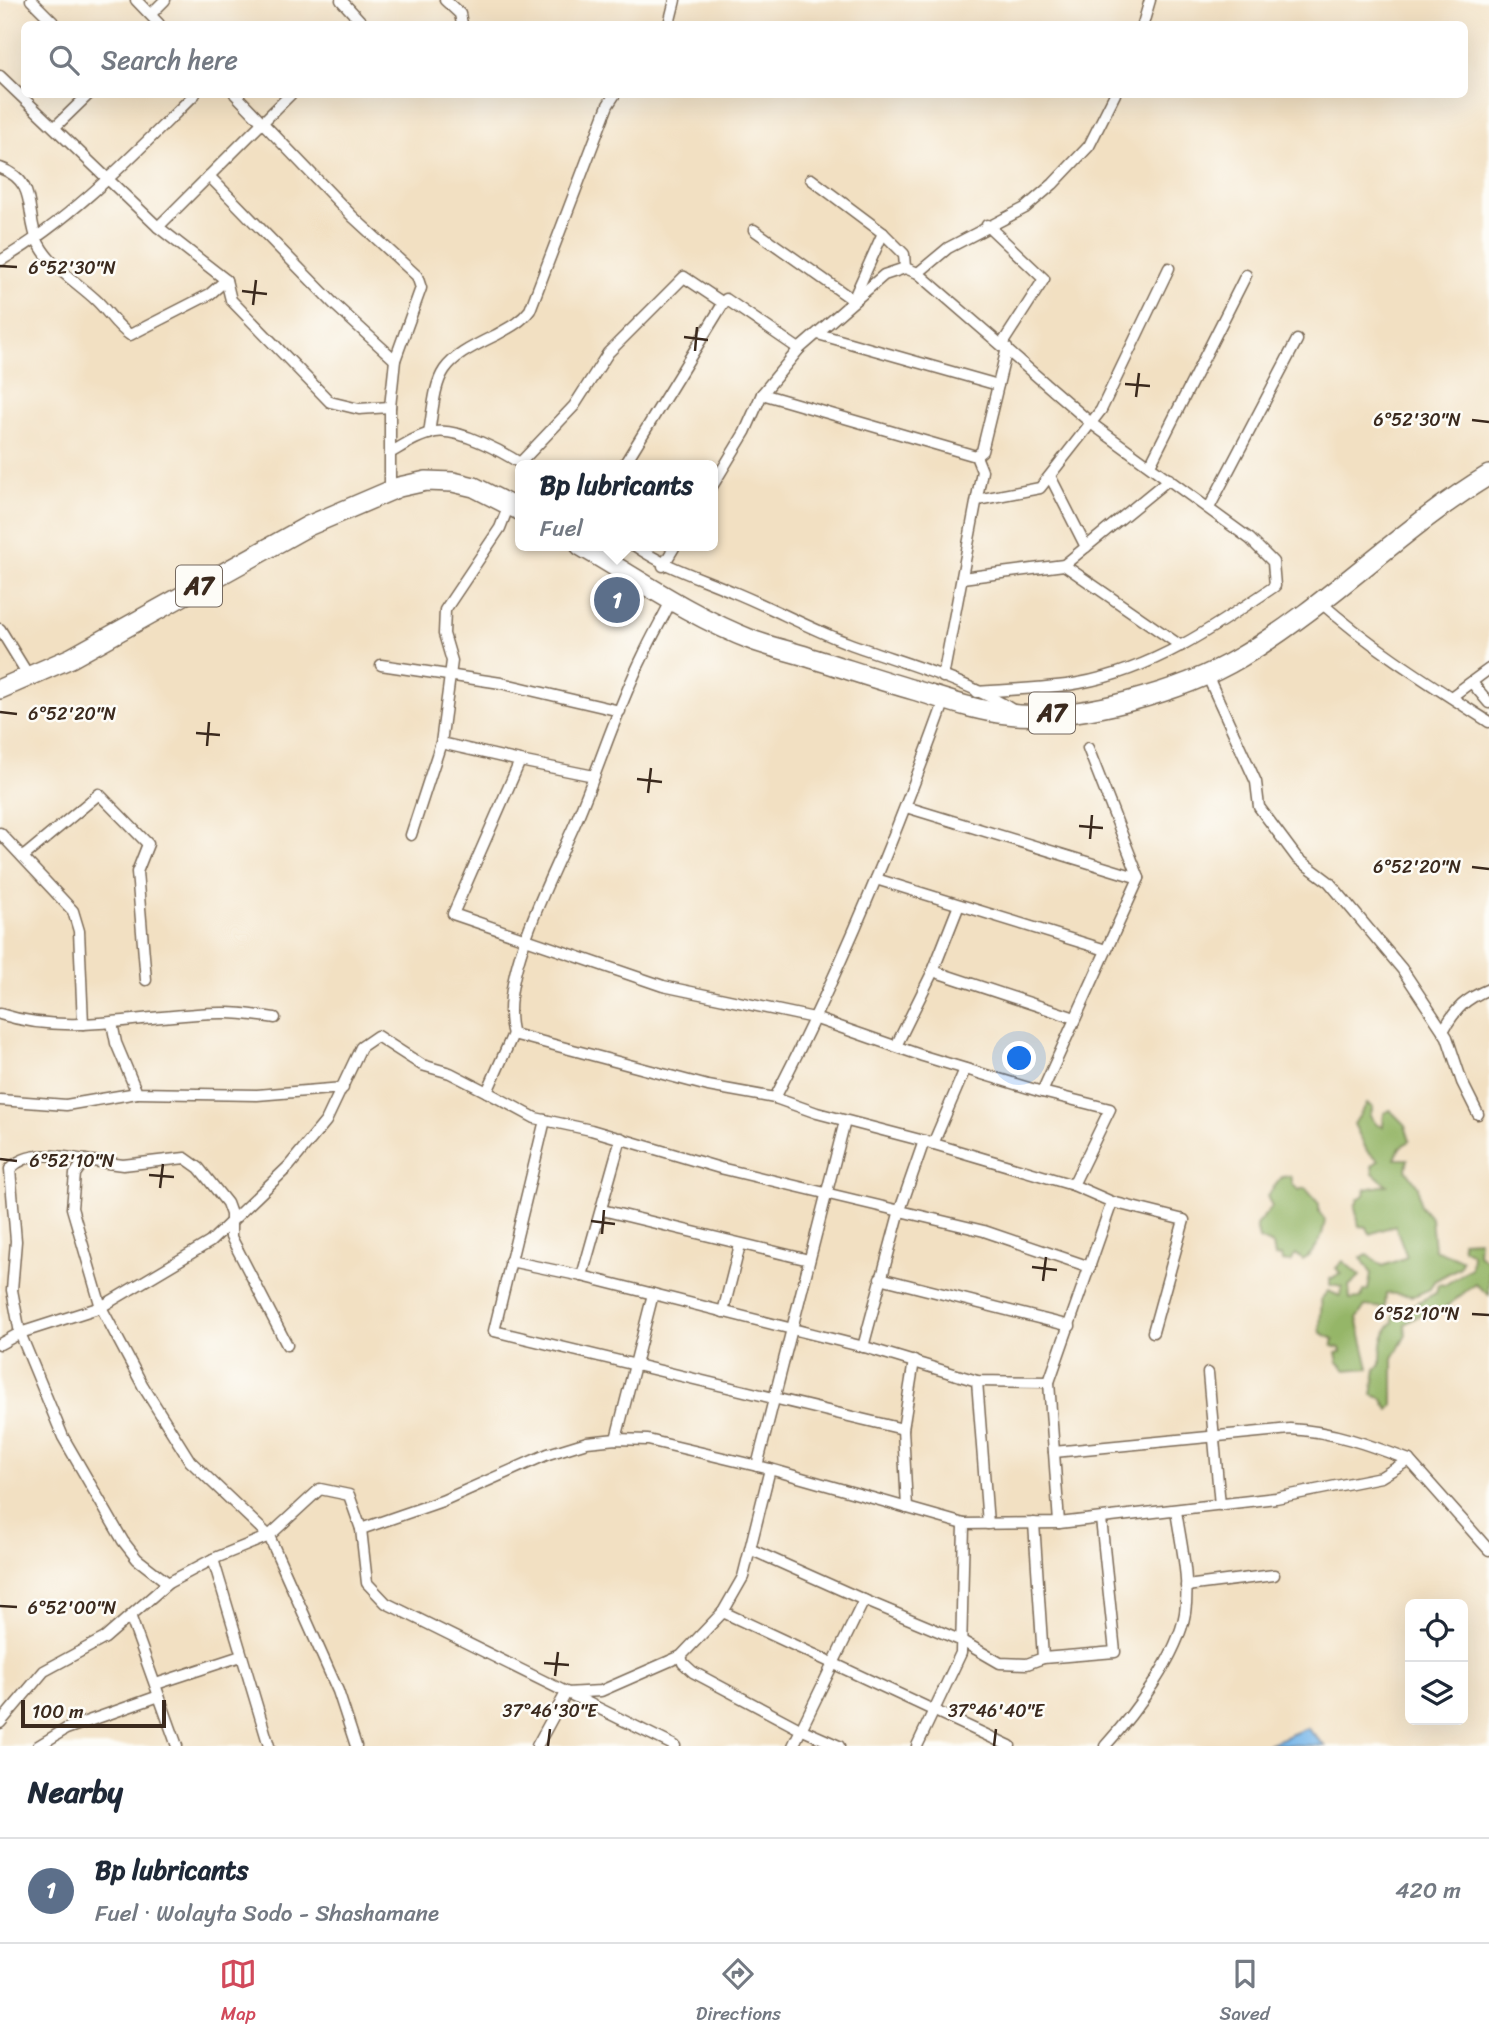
<!DOCTYPE html>
<html lang="en">
<head>
<meta charset="utf-8">
<style>
	body { margin:0; font-family:Sriracha,sans-serif; background:#f6f6f7; color:#1f2937 }
	.controls { position:absolute; right:21px; bottom:21px; display:grid; overflow:hidden; border-radius:10px; box-shadow:0 7px 28px #0002 }
	.controls button { width:63px; height:63px; display:grid; place-items:center; padding:0; border:0; border-bottom:2px solid #e0e1e3; background:#fff; color:#1f2937; font:35px sans-serif }
	.scale { position:absolute; left:21px; bottom:18px; width:145px; box-sizing:border-box; padding-left:7px; border:4px solid #3b2a1e; border-top:0; font-size:19px; line-height:24px; white-space:nowrap; color:#3b2a1e; -webkit-text-stroke:5px #fdfcf7; paint-order:stroke }
	.you { position:absolute; left:1020px; top:1059px; width:24px; height:24px; margin:-18px; border:5px solid #fff; border-radius:50%; background:#1a73e8; box-shadow:0 0 0 10px #1a73e833 }
	.badge { display:grid; place-items:center; width:46px; height:46px; border-radius:50%; background:#d1495b; color:#fff; font-size:23px; font-weight:700 }
	.pin { position:absolute; translate:-50% -50%; border:4px solid #fff; box-shadow:0 2px 7px #0006 }
	.popup { position:absolute; left:515px; top:460px; width:203px; height:91px; box-sizing:border-box; display:grid; place-content:center; border-radius:10px; background:#fff; filter:drop-shadow(0 2px 5px #0005); font-size:23px; white-space:nowrap; color:#747a83 }
	.popup b { font-size:26px; color:#1f2937 }
	.popup::after { content:''; position:absolute; left:50%; top:100%; margin-left:-14px; border:14px solid transparent; border-top-color:#fff }
	.list { margin:0; padding:0; list-style:none }
	h2 { display:flex; justify-content:space-between; align-items:center; height:91px; margin:0; padding:0 28px; font-size:30px }
	h2 small { font-size:23px; font-weight:400; color:#747a83 }
	.list li { display:grid; grid-template-columns:46px 1fr auto; gap:21px; align-items:center; box-sizing:border-box; height:105px; padding:0 28px; border-top:2px solid #e0e1e3 }
	.list b { display:block; font-size:26px; white-space:nowrap }
	.list p { margin:0; font-size:23px; white-space:nowrap; color:#747a83 }
	.list em { font-size:23px; font-style:normal; color:#747a83 }
	.icon { flex:none; width:38px; height:38px; fill:none; stroke:currentColor; stroke-width:2; stroke-linecap:round; stroke-linejoin:round }
	.map { position:relative; flex:none; width:1489px; height:1746px; overflow:hidden }
	.search { position:absolute; background:#fff; box-shadow:0 7px 28px #0002; left:21px; right:21px; top:21px; height:77px; display:flex; align-items:center; gap:18px; box-sizing:border-box; padding:0 24px; border-radius:10px; color:#747a83; font-size:26px }
	.sheet { height:196px; background:#fff }
	nav { display:flex; justify-content:space-around; align-items:center; box-sizing:border-box; height:98px; border-top:2px solid #e0e1e3; background:#fff; font-size:19px; color:#747a83 }
	nav a { display:grid; justify-items:center; gap:4px }
	nav .on { color:#d1495b }
	.map>svg:first-child { display:block }
	.forest { fill:#95b668; stroke:#687043; stroke-width:2 }
	.water { fill:#75b5e9; stroke:#587084; stroke-width:2 }
	.lines { fill:none; stroke-linecap:round; stroke-linejoin:round }
	.street-casing { stroke:#7b6a57; stroke-width:13 }
	.highway-casing { stroke:#7b6a57; stroke-width:22 }
	.street { stroke:#fff; stroke-width:10 }
	.highway { stroke:#fff; stroke-width:19 }
	.ticks { fill:none; stroke:#3b2a1e; stroke-width:2.5 }
	.labels { text-anchor:middle; stroke-width:5; stroke-linejoin:round; paint-order:stroke }
	.shield { fill:#fdfcf7; stroke:#75695f; stroke-width:2 }
	.shield-label { font-size:24px; font-weight:bold; fill:#3b2a1e }
	.ticks-label { font-size:18px; text-anchor:middle; fill:#3b2a1e; stroke:#fdfcf7; stroke-width:5; stroke-linejoin:round; paint-order:stroke }
</style>
</head>
<body>
<div class="map">
<svg width="1489" height="1746" viewBox="0 0 1489 1746">
	<rect width="100%" height="100%" fill="#fdfcf7"/>
	<filter id="ink" filterUnits="userSpaceOnUse"><feTurbulence type="fractalNoise" baseFrequency=".0143" numOctaves="2"/><feDisplacementMap in="SourceGraphic" scale="14" xChannelSelector="R" yChannelSelector="G"/><feConvolveMatrix kernelMatrix="1 2 1 2 8 2 1 2 1" color-interpolation-filters="sRGB"/></filter>
	<filter id="wash" filterUnits="userSpaceOnUse"><feTurbulence type="fractalNoise" baseFrequency=".00686" numOctaves="4" result="noise"/><feDisplacementMap in="SourceGraphic" scale="28" xChannelSelector="R" yChannelSelector="G"/><feGaussianBlur stdDeviation="1.57" result="paint"/><feColorMatrix in="noise" values="0 0 0 0 0 0 0 0 0 0 0 0 0 0 0 0 0 1.4 0 .05"/><feComposite in="paint" operator="in"/></filter>
	<g filter="url(#wash)">
		<rect width="100%" height="100%" fill="#f2e0c2"/>
		<g class="forest">
			<path d="M1367,1104L1373,1107L1370,1116L1377,1125L1383,1127L1384,1113L1390,1110L1405,1125L1410,1141L1400,1147L1395,1159H1408L1406,1169L1418,1186L1420,1206L1431,1218L1434,1249L1462,1260L1460,1267L1434,1281L1430,1289L1414,1296L1386,1293L1385,1308L1365,1306L1357,1318L1369,1368L1346,1370L1338,1362L1336,1353L1341,1352L1340,1348L1332,1346L1334,1339L1321,1333C1318,1320 1323,1311 1321,1299L1328,1291L1340,1296L1342,1287L1330,1285V1279L1341,1274L1336,1268L1343,1261L1360,1276L1349,1286L1350,1299L1361,1298L1363,1291L1368,1290L1371,1273L1361,1257L1368,1255L1383,1266L1407,1257L1395,1225L1370,1234L1367,1227L1359,1226L1355,1207L1358,1199L1364,1195L1365,1189L1387,1185L1373,1173L1372,1166L1379,1160L1367,1151L1354,1124Z"/>
			<path d="M1291,1176L1293,1185L1299,1190L1305,1188L1319,1204V1212L1325,1220C1323,1236 1317,1251 1303,1260L1296,1254L1290,1262L1282,1261L1281,1256L1275,1257L1273,1245L1259,1239L1256,1225L1272,1207L1267,1196L1282,1177Z"/>
			<path d="M1479,1240L1478,1254L1489,1262V1295L1475,1284L1432,1318L1420,1315L1405,1324L1406,1335L1393,1358V1405L1389,1410L1382,1398L1372,1395L1376,1369L1381,1365C1381,1350 1381,1333 1393,1322V1315L1436,1293L1438,1284L1445,1285L1471,1268L1472,1253L1463,1248L1462,1241Z"/>
		</g>
		<path class="water" d="M1307,1728L1325,1746L1268,1744Z"/>
	</g>
	<g filter="url(#ink)">
		<g class="lines">
			<g class="street-casing">
				<g id="street">
					<path d="M31,0L55,24"/>
					<path d="M136,0L159,24"/>
					<path d="M341,0L363,24"/>
					<path d="M445,0L460,14L462,24"/>
					<path d="M151,14L165,0"/>
					<path d="M669,24L675,0"/>
					<path d="M1143,24L1150,0"/>
					<path d="M0,76L158,227L226,280L231,300L330,402L359,409L390,407"/>
					<path d="M235,94L353,217L417,276L421,288L395,360L390,407V491"/>
					<path d="M55,127L89,94"/>
					<path d="M0,168C40,182 24,216 39,244C52,268 77,282 96,300C108,311 116,326 130,335L210,294L226,280"/>
					<path d="M209,176L335,305L395,360"/>
					<path d="M811,179L883,233L904,254L905,268"/>
					<path d="M987,225L1044,279L1002,344"/>
					<path d="M158,227L291,94"/>
					<path d="M754,230L853,300L883,233"/>
					<path d="M0,261C74,218 134,154 195,94"/>
					<path d="M918,273L948,248L1025,208L1053,184L1089,146L1115,94"/>
					<path d="M818,334L998,385"/>
					<path d="M762,394L976,456L982,471L943,677"/>
					<path d="M429,434C438,370 436,364 496,335C509,328 521,322 530,310L608,105L615,94"/>
					<path d="M390,453C404,445 419,435 435,432C459,428 503,452 523,465"/>
					<path d="M976,456L982,451L1007,348"/>
					<path d="M520,463L574,406L608,353L684,277L723,303"/>
					<path d="M624,465L726,299L799,349"/>
					<path d="M1150,465L1246,275"/>
					<path d="M1050,476L1086,547"/>
					<path d="M713,485L745,432L762,394L799,349L884,275L905,268L918,273L1092,424L1250,539L1273,562L1275,586C1215,627 1152,670 1079,683C1046,689 1011,689 977,692"/>
					<path d="M977,500L1040,488L1101,410L1169,268"/>
					<path d="M509,505L500,528L445,610L444,634L452,661L441,743L520,761L453,914L663,986L814,1018L923,1056L1042,1092"/>
					<path d="M1209,508L1297,340"/>
					<path d="M635,546C667,568 696,576 731,591C771,607 808,628 848,643C905,664 966,679 1016,712"/>
					<path d="M1064,565L1181,646"/>
					<path d="M663,566L675,546"/>
					<path d="M962,578L1064,565L1169,479"/>
					<path d="M1319,601C1372,648 1430,684 1489,722"/>
					<path d="M0,629L30,678"/>
					<path d="M381,665L501,683L620,711"/>
					<path d="M1207,675L1256,782L1259,807L1297,858L1329,882L1402,969L1447,1037L1462,1082L1478,1114"/>
					<path d="M1473,684L1489,703"/>
					<path d="M1451,697L1489,669"/>
					<path d="M520,761L594,776"/>
					<path d="M906,807L1139,878"/>
					<path d="M0,833L73,911L79,931L83,1024"/>
					<path d="M411,835L441,743"/>
					<path d="M23,857L99,794L148,844L137,872L146,980"/>
					<path d="M876,879L1106,950"/>
					<path d="M933,971L1075,1018"/>
					<path d="M0,1014C75,1038 151,1012 226,1013C243,1013 258,1016 275,1018"/>
					<path d="M112,1023L116,1043L137,1093L257,1095L343,1088"/>
					<path d="M1443,1031C1456,1008 1465,999 1489,989"/>
					<path d="M513,1034C496,980 555,870 577,819C600,765 617,708 643,656C652,636 663,618 672,599"/>
					<path d="M896,1046L933,971L959,905"/>
					<path d="M487,1092L535,1118L591,1130L720,1168L984,1231L1090,1267"/>
					<path d="M775,1098C841,970 896,836 945,700"/>
					<path d="M0,1100L66,1105L137,1093"/>
					<path d="M545,1120L494,1331L903,1429"/>
					<path d="M933,1144L965,1069"/>
					<path d="M85,1160C61,1156 28,1149 10,1169L16,1241L12,1290L20,1333L63,1437L123,1541L137,1559L168,1583"/>
					<path d="M1112,1202L1184,1220L1153,1332"/>
					<path d="M602,1210L809,1260"/>
					<path d="M510,1261L582,1276L868,1348L977,1381L1049,1382"/>
					<path d="M582,1276L621,1138"/>
					<path d="M880,1278L1070,1326"/>
					<path d="M723,1312L740,1245"/>
					<path d="M0,1344L20,1333L101,1307L210,1242L289,1166L326,1121L361,1047L377,1036L422,1065L450,1073L487,1092L513,1034L708,1086L775,1098L817,1113L924,1141"/>
					<path d="M287,1345L231,1237V1214L227,1203L199,1168L185,1158L123,1165L85,1160L75,1174L72,1208L101,1307L143,1386L190,1461L269,1536L338,1691L356,1746"/>
					<path d="M863,1347L900,1210L924,1141L1073,1185"/>
					<path d="M1208,1373L1220,1505"/>
					<path d="M977,1381L988,1524"/>
					<path d="M616,1439L653,1294"/>
					<path d="M1054,1452L1290,1429C1332,1431 1370,1445 1409,1460"/>
					<path d="M757,1466L845,1121"/>
					<path d="M907,1508L903,1429L914,1361"/>
					<path d="M1059,1523L1049,1382L1112,1202L1073,1185L1110,1109L1042,1092L1139,878L1088,748"/>
					<path d="M361,1529L367,1583L386,1603L675,1746"/>
					<path d="M752,1550L864,1600L793,1746"/>
					<path d="M213,1559L269,1746"/>
					<path d="M1186,1586L1274,1575"/>
					<path d="M864,1600L962,1641L1000,1663L1027,1664L1043,1658L1034,1523"/>
					<path d="M723,1612L743,1577L770,1469"/>
					<path d="M131,1618L177,1746"/>
					<path d="M681,1656L683,1663L693,1672L796,1727L839,1746"/>
					<path d="M1043,1658L1115,1652L1101,1519"/>
					<path d="M156,1684L241,1656"/>
					<path d="M0,1723L44,1671L105,1638L168,1583L213,1559L269,1536L320,1489L349,1495L361,1529L442,1501L548,1454L587,1442L616,1439L648,1440L770,1469L964,1524L1059,1523L1276,1498L1381,1477L1409,1460L1489,1550"/>
					<path d="M38,1746L66,1729L159,1696"/>
					<path d="M537,1746L566,1693L601,1691L681,1656L723,1612L1010,1746"/>
					<path d="M917,1746L961,1653L964,1524"/>
					<path d="M1105,1746C1134,1714 1178,1656 1185,1613C1190,1580 1181,1544 1176,1511"/>
				</g>
			</g>
			<g class="highway-casing">
				<g id="highway">
					<path d="M581,546C636,578 692,617 752,640C770,647 790,651 808,657C844,668 879,680 914,690C944,699 976,711 1007,714C1075,722 1183,692 1241,657C1329,605 1401,528 1489,475"/>
					<path d="M0,689L71,658L308,526L399,487L426,481L453,482L474,487L521,511"/>
				</g>
			</g>
			<use href="#street" class="street"/>
			<use href="#highway" class="highway"/>
		</g>
	</g>
	<path class="ticks" d="M0,266L17,267M242,291L267,294M253,305L256,280M684,337L708,340M695,351L697,327M1125,384L1150,386M1136,397L1139,373M1472,420L1489,422M0,712L17,714M196,733L220,735M207,746L209,722M637,779L662,782M648,793L651,768M1079,826L1103,828M1090,839L1092,815M1472,867L1489,869M0,1159L17,1161M149,1175L174,1177M160,1188L163,1164M591,1221L615,1224M602,1234L604,1210M1032,1267L1057,1270M1043,1281L1046,1257M1472,1314L1489,1315M0,1606L17,1607M544,1663L569,1665M555,1676L558,1652M548,1746L550,1729M994,1746L996,1729"/>
	<g class="labels">
		<g class="shield">
			<rect x="176" y="565.5" width="46" height="41" rx="5"/>
			<rect x="1029" y="692.5" width="46" height="41" rx="5"/>
		</g>
		<g class="shield-label">
			<text x="199" y="594">A7</text>
			<text x="1052" y="721">A7</text>
		</g>
	</g>
	<g class="ticks-label">
		<text x="72" y="274">6°52'30"N</text>
		<text x="1417" y="426">6°52'30"N</text>
		<text x="72" y="720">6°52'20"N</text>
		<text x="1417" y="873">6°52'20"N</text>
		<text x="72" y="1167">6°52'10"N</text>
		<text x="1417" y="1320">6°52'10"N</text>
		<text x="72" y="1614">6°52'00"N</text>
		<text x="550" y="1717">37°46'30"E</text>
		<text x="996" y="1717">37°46'40"E</text>
	</g>
</svg>
<div class="controls">
<button><svg class="icon" aria-label="locate" viewBox="0 0 24 24"><circle cx="12" cy="12" r="6"/><path d="M12 2v4M12 18v4M2 12h4M18 12h4"/></svg></button>
<button><svg class="icon" aria-label="layers" viewBox="0 0 24 24"><path d="M12 4l9 5-9 5-9-5zM3 14l9 5 9-5"/></svg></button>
</div>
<div class="scale">100 m</div>
<div class="you"></div>
<div class="pin badge" style="left:617px;top:600px;background:#5c6f8a">1</div>
<div class="popup"><b>Bp lubricants</b>Fuel</div>
<div class="search"><svg class="icon" aria-label="search" viewBox="0 0 24 24"><circle cx="10" cy="10" r="6"/><path d="M15 15l6 6"/></svg>Search here</div>
</div>
<section class="sheet">
<h2>Nearby<small></small></h2>
<ul class="list">
<li><span class="badge" style="background:#5c6f8a">1</span><div><b>Bp lubricants</b><p>Fuel · Wolayta Sodo - Shashamane</p></div><em>420 m</em></li>
</ul>
</section>
<nav>
<a class="on"><svg class="icon" aria-label="map" viewBox="0 0 24 24"><path d="M3 6l6-2 6 2 6-2v14l-6 2-6-2-6 2zM9 4v14M15 6v14"/></svg>Map</a>
<a><svg class="icon" aria-label="directions" viewBox="0 0 24 24"><path d="M12 3l9 9-9 9-9-9zM9 14v-3h6M13 9l2 2-2 2"/></svg>Directions</a>
<a><svg class="icon" aria-label="saved" viewBox="0 0 24 24"><path d="M7 4h10v16l-5-4-5 4z"/></svg>Saved</a>
</nav>
</body>
</html>
